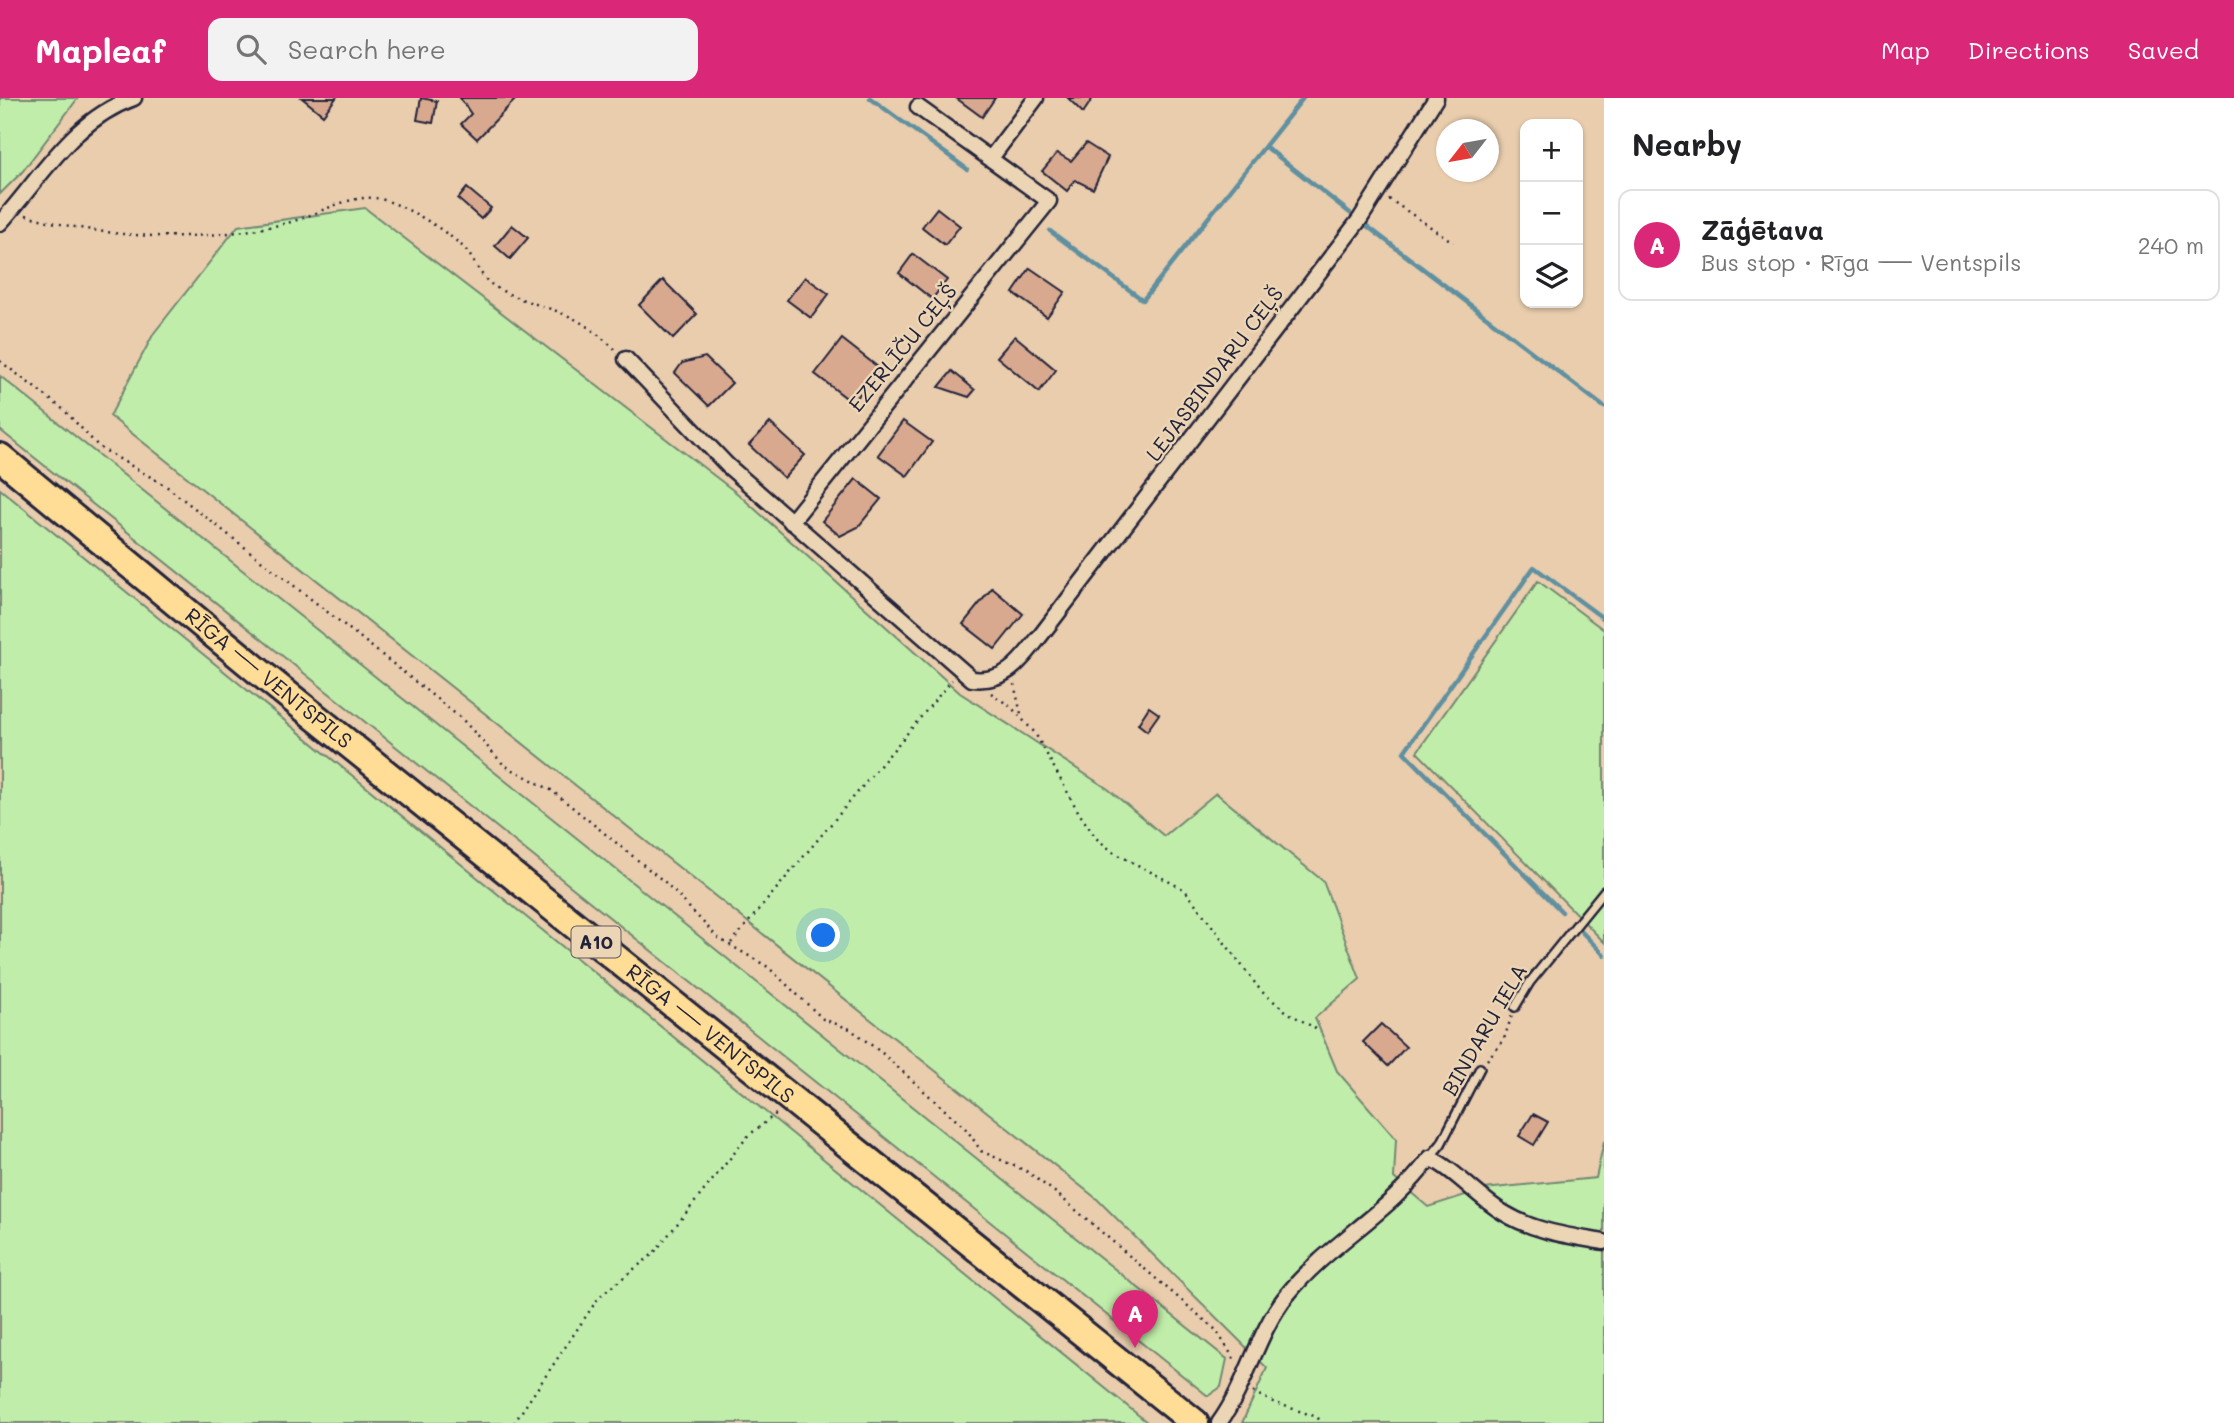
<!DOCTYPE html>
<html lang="en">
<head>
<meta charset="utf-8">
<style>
	body { margin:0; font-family:Mali,sans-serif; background:#f2f2f2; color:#202124 }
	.controls { position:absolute; right:21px; top:21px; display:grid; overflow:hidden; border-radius:14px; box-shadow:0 2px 5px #0004 }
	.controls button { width:63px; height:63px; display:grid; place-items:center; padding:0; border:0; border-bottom:2px solid #e0e0e0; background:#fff; color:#202124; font:35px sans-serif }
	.compass { position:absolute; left:1436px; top:21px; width:63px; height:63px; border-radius:50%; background:#fff; box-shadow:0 2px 5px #0004; rotate:239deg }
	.you { position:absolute; left:824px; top:838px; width:24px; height:24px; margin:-18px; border:5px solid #fff; border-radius:50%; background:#1a73e8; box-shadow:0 0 0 10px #1a73e833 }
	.badge { display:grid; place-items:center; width:46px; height:46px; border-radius:50%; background:#db2777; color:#fff; font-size:23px; font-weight:700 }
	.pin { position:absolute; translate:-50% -58px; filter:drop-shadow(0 2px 4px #0008) }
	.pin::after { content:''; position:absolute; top:37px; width:24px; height:21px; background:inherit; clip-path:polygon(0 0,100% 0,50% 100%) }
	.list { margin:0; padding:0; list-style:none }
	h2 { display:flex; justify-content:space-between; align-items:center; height:91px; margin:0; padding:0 28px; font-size:30px }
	h2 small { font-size:23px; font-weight:400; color:#757577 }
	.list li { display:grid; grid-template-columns:46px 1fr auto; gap:21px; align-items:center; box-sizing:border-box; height:112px; margin:0 14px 14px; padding:0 14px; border:2px solid #e0e0e0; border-radius:14px }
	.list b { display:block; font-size:26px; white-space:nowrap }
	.list p { margin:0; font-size:23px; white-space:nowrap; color:#757577 }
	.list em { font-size:23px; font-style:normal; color:#757577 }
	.icon { flex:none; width:38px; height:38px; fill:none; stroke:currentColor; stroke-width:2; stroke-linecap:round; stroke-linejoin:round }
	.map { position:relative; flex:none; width:1604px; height:1325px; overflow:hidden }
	header { display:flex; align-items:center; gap:42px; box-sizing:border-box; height:98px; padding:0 35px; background:#db2777; color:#fff }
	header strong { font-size:33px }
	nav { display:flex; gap:38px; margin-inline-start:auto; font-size:24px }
	.search { width:490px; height:63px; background:#f2f2f2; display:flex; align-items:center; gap:18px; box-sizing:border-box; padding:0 24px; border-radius:14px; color:#757577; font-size:26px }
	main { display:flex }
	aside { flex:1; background:#fff }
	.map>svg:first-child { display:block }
	.green { fill:#c1edaa; stroke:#728872; stroke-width:2 }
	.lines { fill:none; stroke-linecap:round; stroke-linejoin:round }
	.stream { stroke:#6090a0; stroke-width:4.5 }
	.building { fill:#d8a98f; stroke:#22223b; stroke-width:2 }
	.lane-casing { stroke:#22223b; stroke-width:12 }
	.street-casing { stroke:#22223b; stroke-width:19 }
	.highway-casing { stroke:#22223b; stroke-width:32 }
	.path { stroke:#22223b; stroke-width:2.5; stroke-dasharray:2 5; stroke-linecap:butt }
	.lane { stroke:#ebd5b4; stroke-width:7 }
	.street { stroke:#ebd5b4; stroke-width:14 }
	.highway { stroke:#ffdd96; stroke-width:26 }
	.labels { text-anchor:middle; stroke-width:5; stroke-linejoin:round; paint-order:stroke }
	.shield { fill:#ebd5b4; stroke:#5e585f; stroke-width:2 }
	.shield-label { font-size:19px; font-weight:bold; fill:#22223b }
	.street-label { font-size:21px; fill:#22223b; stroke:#ebd5b4 }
</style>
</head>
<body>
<header>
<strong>Mapleaf</strong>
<div class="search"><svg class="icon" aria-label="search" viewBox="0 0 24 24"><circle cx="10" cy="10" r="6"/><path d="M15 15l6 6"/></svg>Search here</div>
<nav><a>Map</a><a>Directions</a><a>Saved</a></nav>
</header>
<main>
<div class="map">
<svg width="1604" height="1325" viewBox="0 0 1604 1325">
	<rect width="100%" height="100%" fill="#e9cdad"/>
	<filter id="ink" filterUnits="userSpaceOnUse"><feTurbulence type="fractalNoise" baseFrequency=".0143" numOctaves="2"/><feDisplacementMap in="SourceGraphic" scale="14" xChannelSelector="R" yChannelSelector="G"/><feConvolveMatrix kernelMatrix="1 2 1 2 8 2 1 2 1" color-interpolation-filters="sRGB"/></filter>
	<g filter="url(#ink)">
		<g class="green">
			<path d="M0,0H78L22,74L0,96Z"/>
			<path d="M365,110L738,396L960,595L1108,691L1164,738L1216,695L1323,783L1360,881L1315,920L1337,973L1396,1041L1394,1080L1428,1109L1484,1091L1596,1080L1604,1043V1325H1242L1267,1270L1097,1101L110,318L154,235L238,128Z"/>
			<path d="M0,278L1227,1261L1221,1289L1208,1298L0,332Z"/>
			<path d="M0,391L1148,1325H0Z"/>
			<path d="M1538,483L1604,532V844L1417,654Z"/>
		</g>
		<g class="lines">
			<g class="stream">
				<path d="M870,0L967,71"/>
				<path d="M1266,49L1350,115"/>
				<path d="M1367,128L1604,309"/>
				<path d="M1050,133L1143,202L1303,0"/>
				<path d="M1562,814L1404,654L1534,469L1604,521"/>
				<path d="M1577,829L1604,857"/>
			</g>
		</g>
		<g class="building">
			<path d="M302,0H336L323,17Z"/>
			<path d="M421,0L437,3L433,25L417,22Z"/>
			<path d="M460,0H517L477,41L461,26L471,16Z"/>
			<path d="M956,0H995L982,19Z"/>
			<path d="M1068,0H1093L1083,15Z"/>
			<path d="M1086,45L1108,59L1093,91L1075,82L1067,93L1042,73L1057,55L1071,63Z"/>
			<path d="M467,90L491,110L481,121L458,101Z"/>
			<path d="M937,110L960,128L945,147L922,129Z"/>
			<path d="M512,127L528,140L510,161L495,148Z"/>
			<path d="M913,156L947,182L932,201L899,175Z"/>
			<path d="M1030,170L1065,194L1047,219L1013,195Z"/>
			<path d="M805,179L829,196L811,220L787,202Z"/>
			<path d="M663,182L697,216L673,241L639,207Z"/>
			<path d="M1015,238L1056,272L1039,294L997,259Z"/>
			<path d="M842,241L879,270L853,305L815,276Z"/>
			<path d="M705,259L732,285L709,308L675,275L682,265Z"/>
			<path d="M952,273L975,292L969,299L939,289Z"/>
			<path d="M903,323L932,344L907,378L878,357Z"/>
			<path d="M770,325L805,357L784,380L749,347Z"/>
			<path d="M856,381L881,401L858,429L840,438L822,423Z"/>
			<path d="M992,490L1023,516L995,551L963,526Z"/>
			<path d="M1149,609L1159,616L1147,633L1138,626Z"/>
			<path d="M1381,926L1406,949L1388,968L1363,944Z"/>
			<path d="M1533,1016L1548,1024L1534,1047L1519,1038Z"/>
		</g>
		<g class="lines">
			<g class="lane-casing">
				<g id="lane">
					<path d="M1515,909L1530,884L1604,793"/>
					<path d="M1430,1059L1441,1046L1480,970"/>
				</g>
			</g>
			<g class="street-casing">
				<g id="street">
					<path d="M991,60L1036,0"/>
					<path d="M0,125C42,79 72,22 134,0"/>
					<path d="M626,261L728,368L972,581C1007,585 1021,562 1041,537L1360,121L1436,0"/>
					<path d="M791,424L1049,103L918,9"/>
					<path d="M1219,1325C1248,1285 1256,1236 1287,1197C1329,1145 1390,1115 1430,1060C1457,1073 1477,1099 1504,1115C1535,1134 1570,1138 1604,1144"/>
				</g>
			</g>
			<g class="highway-casing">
				<g id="highway">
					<path id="s1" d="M0,359L263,577L1195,1325"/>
				</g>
			</g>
			<g class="path">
				<path d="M1389,101L1453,144"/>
				<path d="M26,117C110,142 197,145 283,126C312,120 345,97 375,100C399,103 444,131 462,148C473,158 479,177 491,186C512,201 540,206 564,216C584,224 600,238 616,252"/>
				<path d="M0,263L64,312L99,349L166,388L357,537L463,622L504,667L551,692L666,785L718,840L768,869L823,921L850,931L882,955L967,1032L981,1053L1026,1073L1056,1095L1216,1232L1236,1264"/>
				<path d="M1014,586L1022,620"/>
				<path d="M991,595L1011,609L1035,635L1079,715L1096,740L1113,754L1185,792L1261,893L1287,914L1318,932"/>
				<path d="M731,845L952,582"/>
				<path d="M1487,962L1504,941L1512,917"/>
				<path d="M1253,1294L1273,1304L1317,1319L1322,1325"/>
				<path d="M514,1325L599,1199L653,1156L748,1038L777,1015"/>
			</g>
			<use href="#lane" class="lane"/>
			<use href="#street" class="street"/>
			<use href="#highway" class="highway"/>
		</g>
	</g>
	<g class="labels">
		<rect class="shield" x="571.5" y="828.5" width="49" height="31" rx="5"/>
		<g class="shield-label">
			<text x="596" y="851">A10</text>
		</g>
		<g class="street-label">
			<text transform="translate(903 250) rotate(-51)" y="7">EZERLĪČU CEĻŠ</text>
			<text transform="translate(1215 276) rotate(-53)" y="7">LEJASBINDARU CEĻŠ</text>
			<text dy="7" stroke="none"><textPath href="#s1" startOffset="348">RĪGA — VENTSPILS</textPath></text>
			<text transform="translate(1485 932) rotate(-60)" y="7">BINDARU IELA</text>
			<text dy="7" stroke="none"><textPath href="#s1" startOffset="915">RĪGA — VENTSPILS</textPath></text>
		</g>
	</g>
</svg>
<div class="controls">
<button>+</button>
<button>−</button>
<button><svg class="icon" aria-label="layers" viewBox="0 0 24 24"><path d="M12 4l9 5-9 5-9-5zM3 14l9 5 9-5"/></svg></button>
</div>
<svg class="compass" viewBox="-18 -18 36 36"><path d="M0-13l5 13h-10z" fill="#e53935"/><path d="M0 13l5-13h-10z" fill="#757577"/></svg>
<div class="you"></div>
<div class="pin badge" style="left:1135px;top:1250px">A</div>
</div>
<aside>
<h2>Nearby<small></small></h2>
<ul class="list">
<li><span class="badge">A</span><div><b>Zāģētava</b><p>Bus stop · Rīga — Ventspils</p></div><em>240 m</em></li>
</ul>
</aside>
</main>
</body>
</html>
